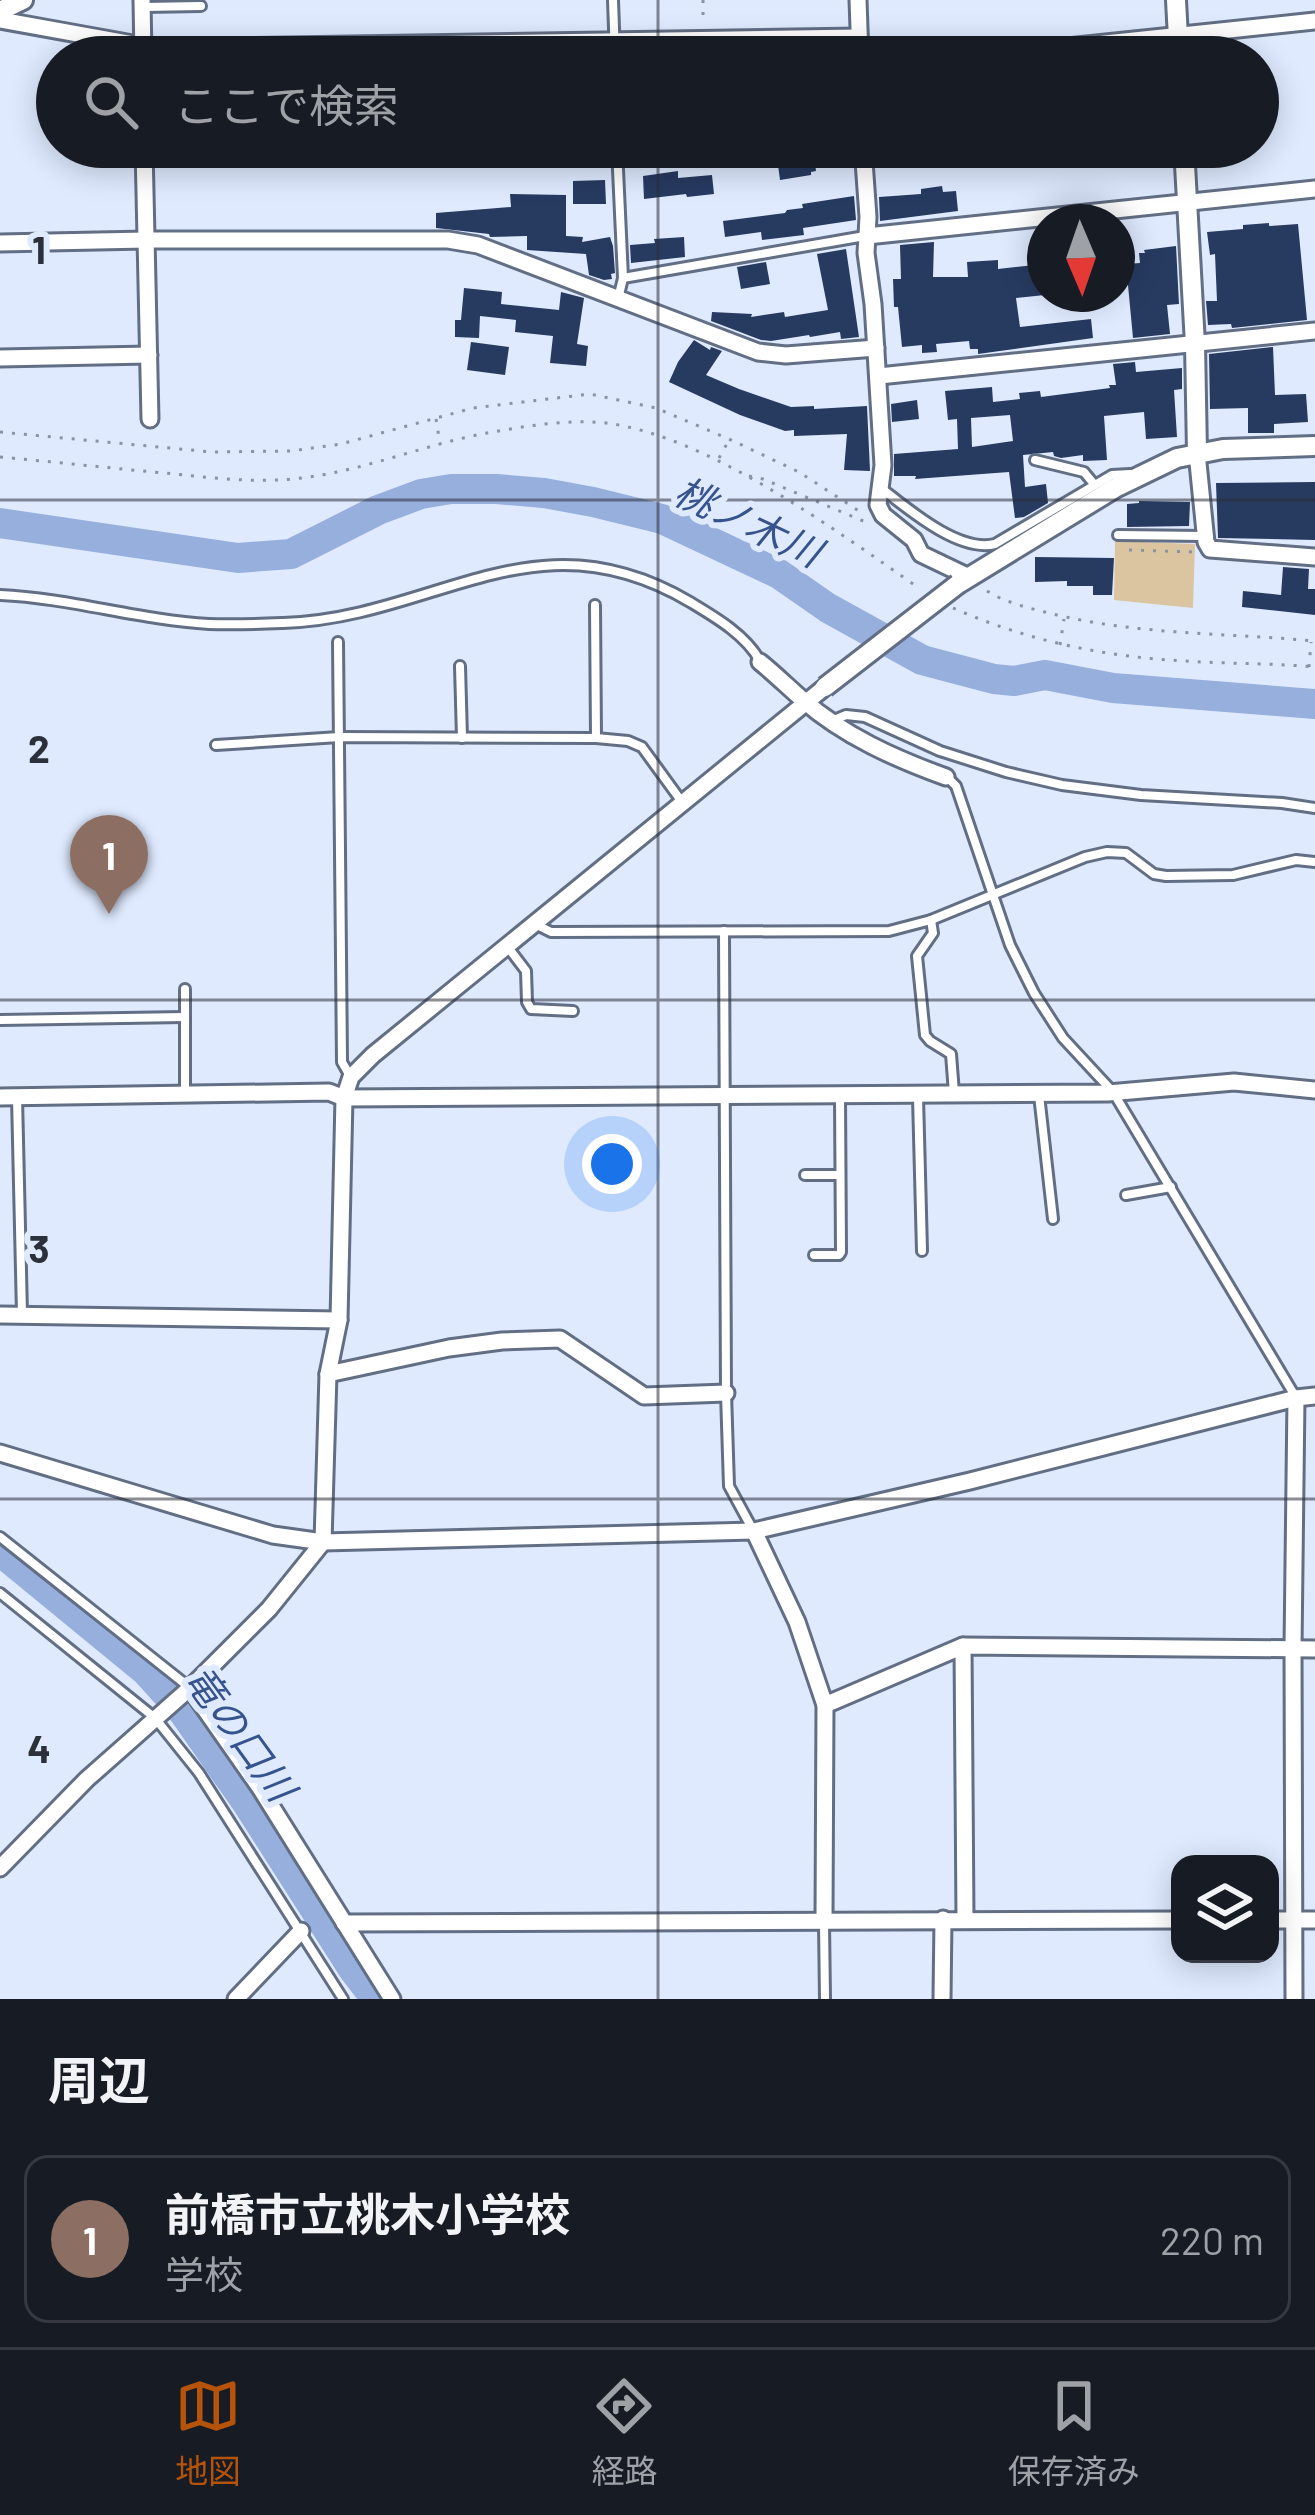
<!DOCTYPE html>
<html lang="ja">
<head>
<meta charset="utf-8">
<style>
	body { margin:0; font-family:Barlow,"Noto Sans JP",sans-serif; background:#242831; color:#f1f3f6 }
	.controls { position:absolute; right:36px; bottom:36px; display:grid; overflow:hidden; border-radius:24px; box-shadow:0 6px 30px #0003 }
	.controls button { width:108px; height:108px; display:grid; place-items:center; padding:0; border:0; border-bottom:3px solid #363941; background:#171b24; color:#f1f3f6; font:60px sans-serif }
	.compass { position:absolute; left:1027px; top:204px; width:108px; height:108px; border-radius:50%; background:#171b24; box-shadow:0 6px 30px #0003; rotate:178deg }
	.you { position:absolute; left:612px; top:1164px; width:42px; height:42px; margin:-30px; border:9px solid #fff; border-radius:50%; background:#1a73e8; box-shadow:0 0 0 18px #1a73e833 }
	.badge { display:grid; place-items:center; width:78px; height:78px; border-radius:50%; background:#b45309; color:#fff; font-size:39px; font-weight:700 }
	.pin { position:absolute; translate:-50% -99px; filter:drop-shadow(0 3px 6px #0008) }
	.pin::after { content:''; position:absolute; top:63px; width:42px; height:36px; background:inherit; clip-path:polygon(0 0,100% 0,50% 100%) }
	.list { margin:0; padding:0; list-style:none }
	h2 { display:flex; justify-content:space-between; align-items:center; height:156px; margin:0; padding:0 48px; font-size:51px }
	h2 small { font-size:39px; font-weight:400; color:#9ea1a6 }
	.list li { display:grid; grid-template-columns:78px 1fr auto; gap:36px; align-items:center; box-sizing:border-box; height:168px; margin:0 24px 24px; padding:0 24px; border:3px solid #363941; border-radius:24px }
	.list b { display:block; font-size:45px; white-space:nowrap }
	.list p { margin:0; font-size:39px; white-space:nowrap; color:#9ea1a6 }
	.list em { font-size:39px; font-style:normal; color:#9ea1a6 }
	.icon { flex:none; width:66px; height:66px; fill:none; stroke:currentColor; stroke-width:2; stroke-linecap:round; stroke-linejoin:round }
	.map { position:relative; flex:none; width:1315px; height:1999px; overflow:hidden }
	.search { position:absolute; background:#171b24; box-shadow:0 6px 30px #0003; left:36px; right:36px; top:36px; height:132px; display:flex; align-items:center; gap:30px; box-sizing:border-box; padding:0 42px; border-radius:66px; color:#9ea1a6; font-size:45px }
	.sheet { height:348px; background:#171b24 }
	nav { display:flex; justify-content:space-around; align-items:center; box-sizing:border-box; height:168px; border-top:3px solid #363941; background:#171b24; font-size:33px; color:#9ea1a6 }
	nav a { display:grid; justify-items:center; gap:6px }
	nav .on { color:#b45309 }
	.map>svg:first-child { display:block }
	.green { fill:#dbc5a0 }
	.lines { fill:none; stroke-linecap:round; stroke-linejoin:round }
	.river { stroke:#97afdd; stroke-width:30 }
	.building { fill:#273a60; fill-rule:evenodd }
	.service-casing { stroke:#626e84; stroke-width:14 }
	.minor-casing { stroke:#626e84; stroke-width:21 }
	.tertiary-casing { stroke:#626e84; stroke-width:24 }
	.path { stroke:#8b93a3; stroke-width:3; stroke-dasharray:3 9; stroke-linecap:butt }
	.service { stroke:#fff; stroke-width:8 }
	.minor { stroke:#fff; stroke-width:15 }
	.tertiary { stroke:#fff; stroke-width:18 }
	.tertiary-bridge-casing { stroke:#626e84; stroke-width:24; stroke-linecap:butt }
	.tertiary-bridge { stroke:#fff; stroke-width:18 }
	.grid { fill:none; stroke:#2b303a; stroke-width:3; stroke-opacity:0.55 }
	.labels { text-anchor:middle; stroke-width:12; stroke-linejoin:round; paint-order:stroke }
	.water-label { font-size:39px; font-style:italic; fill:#36538d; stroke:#dfeaff }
	.grid-label { font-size:39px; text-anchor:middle; font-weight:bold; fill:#2b303a; stroke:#dfeaff; stroke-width:12; stroke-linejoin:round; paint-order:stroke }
</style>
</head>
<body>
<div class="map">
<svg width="1315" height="1999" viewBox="0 0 1315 1999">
	<rect width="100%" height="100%" fill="#dfeaff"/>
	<path class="green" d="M1115,541L1195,544L1193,608L1114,600Z"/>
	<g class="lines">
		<g class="river">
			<path d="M0,523L238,558L291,554L378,510L421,494L451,489H496L544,493L593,502L662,519L779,574L828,608L922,660L994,679L1014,681L1045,675L1113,688L1315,704"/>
			<path d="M0,1551L146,1671L184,1713L247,1803L353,1969L376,1999"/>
		</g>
	</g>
	<g class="building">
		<path d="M814,154L816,171L811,172V175L780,180L778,165L798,162L797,157Z"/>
		<path d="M678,171V178L712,175L714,194L687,197L686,194L644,199L643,176Z"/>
		<path d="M605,180L606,204H573V181Z"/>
		<path d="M942,186L943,192L956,191L958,211L880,221L879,197L921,194V189Z"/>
		<path d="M510,194L566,195V236L583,237L582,242L610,237L613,246L615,273L611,274L612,279L604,280L589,275L586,254L527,250V236L490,237L489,234L436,228V213L511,207Z"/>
		<path d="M854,196L856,220L803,228L804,235L762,240L761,232L725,237L723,221L785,213L787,210L803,208L802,204Z"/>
		<path d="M1269,223V226L1298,224L1307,320L1232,328L1231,324L1208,325L1206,301H1217L1215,254L1210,255L1207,232L1243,229V225Z"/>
		<path d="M684,237L685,257L631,263L630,245L655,243L654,239Z"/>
		<path d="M934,242L933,277H968L967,262L998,260V269L1045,264V295L1016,298L1020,327L1091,319L1093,338L978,354V349H970L969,341L936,344L937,352L922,353V345L902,347L898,307H894L893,279H901L900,245Z"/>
		<path d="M1176,246L1179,304L1167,305L1170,334L1133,338L1126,264L1140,263L1139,253H1145L1144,250Z"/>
		<path d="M846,249L859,337L841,339L840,332L810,337L809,335L771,341L761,340L711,321L712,312L752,314L751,317L784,312L785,317L828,310L817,254Z"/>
		<path d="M766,262L770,284L741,289L737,267Z"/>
		<path d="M464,288L502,292L501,304L559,310L561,292L584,298L577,344L588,346L586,366L550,363L553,336L515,332L516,320L480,316L479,338L455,337V320H461Z"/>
		<path d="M694,340L710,350L711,347L722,351L706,375L739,389L791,407L814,406V409L867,406L870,471L844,470L847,434L794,436V430L785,431L740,415L669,382L678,362Z"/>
		<path d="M471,342L509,347L505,375L467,370Z"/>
		<path d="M1273,347L1275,395L1306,394L1308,422L1274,424V433H1248V408L1210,409L1209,354Z"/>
		<path d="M1135,362L1136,372L1182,368V389L1174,390L1177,437L1146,439L1144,412L1104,416L1107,460L1083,461V455L1061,458L1054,456L1053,452L1023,455L1025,487L1046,484L1048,503L1024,517L1015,518L1009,472L915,479L916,476H894V454L958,449L957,419L948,420L945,391L992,387L993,402L1020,399L1019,393L1040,391L1041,397L1110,388L1109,385H1116L1113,364ZM1010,415L1013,441L972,447L971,418Z"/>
		<path d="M917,400L919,419L892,422L891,404Z"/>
		<path d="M1315,482V540L1218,538L1216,483Z"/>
		<path d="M1139,501L1190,502L1189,526L1127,527V504L1139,503Z"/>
		<path d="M1035,557L1114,558L1112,595H1093V586H1067V581L1035,582Z"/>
		<path d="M1283,567L1309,569L1308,589H1315V615L1242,607L1243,591L1281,595Z"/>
	</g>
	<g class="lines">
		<g class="service-casing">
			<g id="service">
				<path d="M613,0L615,57"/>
				<path d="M144,7L201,6"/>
				<path d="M617,148L623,278L618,299"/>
				<path d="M623,278L865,236"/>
				<path d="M1035,460L1084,472L1094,484"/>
				<path d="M881,488C908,509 959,553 995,544L1112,475L1130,474"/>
				<path d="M1118,535L1204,536"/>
				<path d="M0,595C70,598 139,620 209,624C234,625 258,624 283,623C436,618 535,510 690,602C715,617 746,635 760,661"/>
				<path d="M595,605L596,738"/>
				<path d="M338,642L342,1062L350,1076"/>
				<path d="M460,666L462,738"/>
				<path d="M834,720L846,715L865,717L940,751L1006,772L1062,785L1141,795L1282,803L1315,808"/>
				<path d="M216,745L339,737L596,738L628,741L642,747L682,802"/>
				<path d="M947,777L956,786L1010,945L1034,993L1063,1038L1113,1092L1295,1396"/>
				<path d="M931,920L933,933L917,956L925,1035L930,1041L951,1054L954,1093"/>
				<path d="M535,924L551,932L889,931L931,920L1085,857L1107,852L1126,853L1154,874L1166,876L1233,875L1296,860L1315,862"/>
				<path d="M724,931L726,1393L729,1486L753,1530"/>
				<path d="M507,946L526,971L527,1002L531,1009L573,1011"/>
				<path d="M185,989V1093"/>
				<path d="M0,1020L185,1017"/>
				<path d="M1039,1095L1053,1219"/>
				<path d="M17,1097L22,1314"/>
				<path d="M918,1097L922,1251"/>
				<path d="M805,1175H840"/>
				<path d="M1126,1195L1171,1187"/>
				<path d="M814,1255H839L841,1252L840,1097"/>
				<path d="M0,1537L189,1687"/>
				<path d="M0,1593L155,1718L199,1773L343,1999"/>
				<path d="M824,1923L825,1999"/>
			</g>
		</g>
		<g class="minor-casing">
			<g id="minor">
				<path d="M142,0L143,57"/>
				<path d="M858,0L860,57"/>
				<path d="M0,20L155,48L859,37"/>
				<path d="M972,57L1315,21"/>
				<path d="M144,147L150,419"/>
				<path d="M863,147L868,217L866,253L873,304L883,465L878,505L883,515L914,540L921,554L967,576"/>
				<path d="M617,148L697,147"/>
				<path d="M867,236L1315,189"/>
				<path d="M0,243L146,240H448L478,245L758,352L786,355L876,348"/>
				<path d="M0,358L149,355"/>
				<path d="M879,376L1315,331"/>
				<path d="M1197,453L1206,542L1210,549L1315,557"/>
				<path d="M760,662C775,674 789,688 803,700C844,736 896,759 946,777"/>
				<path d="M0,1097L329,1092L344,1098L1108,1093L1234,1082L1315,1090"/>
				<path d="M0,1315L339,1320"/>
				<path d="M328,1374L449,1348L502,1341L560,1339L644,1396L726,1393"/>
				<path d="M0,1453L273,1535L323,1542L754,1531L970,1481L1296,1398L1315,1396"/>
				<path d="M754,1531L797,1622L825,1705L963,1646L1315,1649"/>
				<path d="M963,1646L965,1919"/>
				<path d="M190,1688L260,1788L392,1999"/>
				<path d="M0,1868L87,1779L190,1688L269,1609L323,1542L328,1374L339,1320L344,1098L351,1077L373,1055L825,687"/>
				<path d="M824,1919L825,1705"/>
				<path d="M1270,1920H1315"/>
				<path d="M344,1923L1180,1920"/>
				<path d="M236,1999L301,1931"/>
				<path d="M942,1999L943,1919"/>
				<path d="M1294,1999L1293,1648L1296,1398"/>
			</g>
		</g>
		<g class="tertiary-casing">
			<g id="tertiary">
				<path d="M1176,0L1179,57"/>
				<path d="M0,11L23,0"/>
				<path d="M1184,147L1195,344L1197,453"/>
				<path d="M958,584L1115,488L1177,458L1223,449L1315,446"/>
			</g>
		</g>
		<g class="path">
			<path d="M703,0V15"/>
			<path d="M436,419L440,444"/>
			<path d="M0,432L212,452L291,451L341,444L473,408L590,394L656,408L729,439L799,472L862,513"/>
			<path d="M0,457C55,462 109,468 164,473C206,477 249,483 292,479C359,473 422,445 487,433C526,426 567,419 606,423C708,436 835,530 919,588"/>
			<path d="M719,458L729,440"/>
			<path d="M749,476L763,479L868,523"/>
			<path d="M1129,550L1193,552"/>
			<path d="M987,591C1008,604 1033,609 1057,615C1142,635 1228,633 1315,641"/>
			<path d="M953,608C1028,641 1105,657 1186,661C1229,664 1272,663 1315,667"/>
			<path d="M1060,645L1064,619"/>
			<path d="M1309,667L1311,642"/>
		</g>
		<use href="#service" class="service"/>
		<use href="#minor" class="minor"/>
		<use href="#tertiary" class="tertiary"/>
		<g class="tertiary-bridge-casing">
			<path id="tertiary-bridge" d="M825,687L958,584"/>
		</g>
		<use href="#tertiary-bridge" class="tertiary-bridge"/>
	</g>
	<path class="grid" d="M658,0V57M658,147V1999M0,500H1315M0,1000H1315M0,1499H1315"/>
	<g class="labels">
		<g class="water-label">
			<text transform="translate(748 522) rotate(25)" y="14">桃ノ木川</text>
			<text transform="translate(240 1733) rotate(54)" y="14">竜の口川</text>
		</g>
	</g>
	<g class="grid-label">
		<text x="39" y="264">1</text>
		<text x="39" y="763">2</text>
		<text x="39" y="1263">3</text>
		<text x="39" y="1763">4</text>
	</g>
</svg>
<div class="controls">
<button><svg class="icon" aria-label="layers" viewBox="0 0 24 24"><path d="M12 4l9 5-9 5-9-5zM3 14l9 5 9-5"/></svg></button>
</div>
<svg class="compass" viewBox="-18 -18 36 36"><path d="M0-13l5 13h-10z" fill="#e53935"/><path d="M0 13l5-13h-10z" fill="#9ea1a6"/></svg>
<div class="you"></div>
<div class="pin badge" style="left:109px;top:914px;background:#8d6e63">1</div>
<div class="search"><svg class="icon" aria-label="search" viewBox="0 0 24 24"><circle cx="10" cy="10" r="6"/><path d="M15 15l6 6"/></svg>ここで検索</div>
</div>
<section class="sheet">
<h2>周辺<small></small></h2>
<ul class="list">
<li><span class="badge" style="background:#8d6e63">1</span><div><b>前橋市立桃木小学校</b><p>学校</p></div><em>220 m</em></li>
</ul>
</section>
<nav>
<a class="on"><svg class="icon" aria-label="map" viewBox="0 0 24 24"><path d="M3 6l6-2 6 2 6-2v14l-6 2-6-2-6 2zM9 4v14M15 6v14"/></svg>地図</a>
<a><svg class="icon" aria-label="directions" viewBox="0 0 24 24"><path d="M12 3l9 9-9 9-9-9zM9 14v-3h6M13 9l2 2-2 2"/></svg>経路</a>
<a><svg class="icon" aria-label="saved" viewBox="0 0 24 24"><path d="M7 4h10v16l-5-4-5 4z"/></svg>保存済み</a>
</nav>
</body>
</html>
